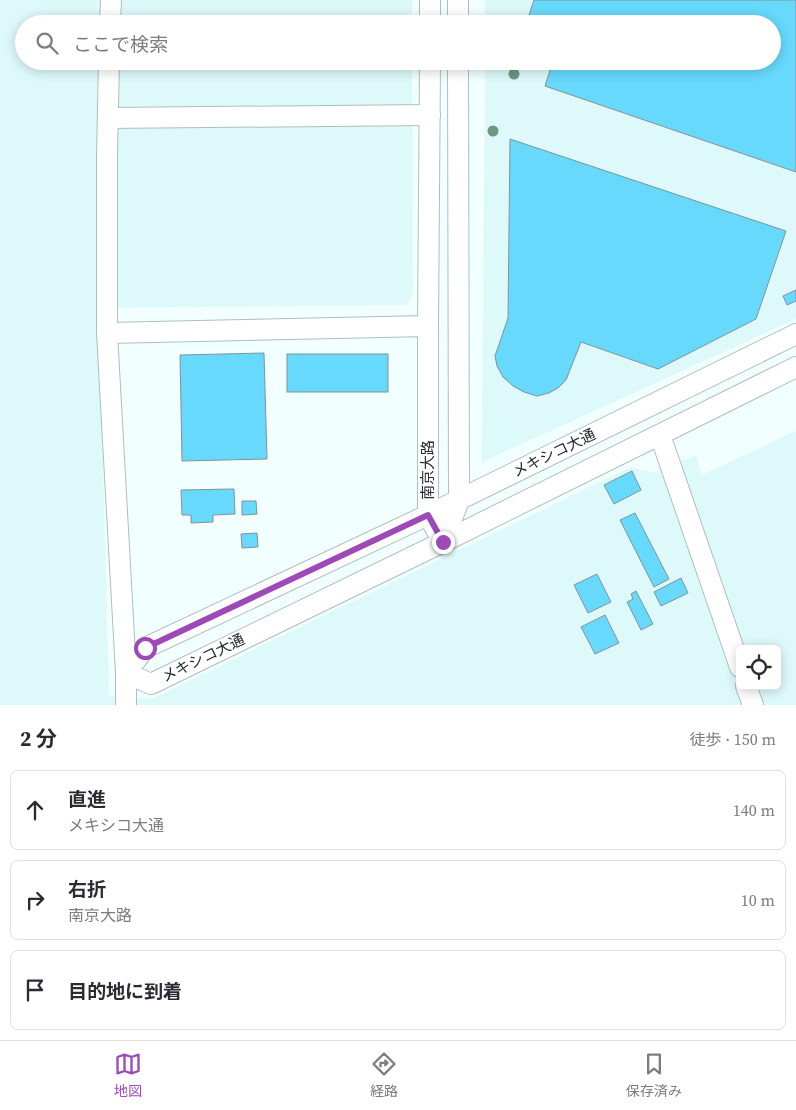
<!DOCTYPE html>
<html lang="ja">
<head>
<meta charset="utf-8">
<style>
	body { margin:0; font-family:"Source Serif 4","Noto Sans JP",serif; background:#f2f2f3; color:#2b2b33 }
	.controls { position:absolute; right:15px; bottom:15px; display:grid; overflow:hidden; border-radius:8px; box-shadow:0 2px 12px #0003 }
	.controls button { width:45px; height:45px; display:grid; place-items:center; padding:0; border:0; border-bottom:1px solid #e1e1e2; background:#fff; color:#2b2b33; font:25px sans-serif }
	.stop { position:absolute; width:15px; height:15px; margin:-11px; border:4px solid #9d49b8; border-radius:50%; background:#fff }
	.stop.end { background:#9d49b8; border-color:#fff; box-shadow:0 1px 5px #0008 }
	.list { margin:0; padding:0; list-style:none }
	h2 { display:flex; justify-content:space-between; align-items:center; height:65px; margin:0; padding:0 20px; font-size:21px }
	h2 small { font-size:16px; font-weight:400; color:#7c7c81 }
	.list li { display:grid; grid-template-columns:32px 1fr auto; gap:15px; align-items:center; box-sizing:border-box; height:80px; margin:0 10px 10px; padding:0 10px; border:1px solid #e1e1e2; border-radius:8px }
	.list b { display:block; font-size:19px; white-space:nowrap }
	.list p { margin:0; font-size:16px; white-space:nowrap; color:#7c7c81 }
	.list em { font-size:16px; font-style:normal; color:#7c7c81 }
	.icon { flex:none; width:28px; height:28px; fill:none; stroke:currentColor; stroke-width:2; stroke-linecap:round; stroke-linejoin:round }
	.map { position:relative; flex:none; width:796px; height:705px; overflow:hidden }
	.search { position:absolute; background:#fff; box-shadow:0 2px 12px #0003; left:15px; right:15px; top:15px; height:55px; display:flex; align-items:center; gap:12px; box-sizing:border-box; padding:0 18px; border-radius:28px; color:#7c7c81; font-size:19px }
	.sheet { height:335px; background:#fff }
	nav { display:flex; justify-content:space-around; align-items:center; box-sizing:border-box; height:70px; border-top:1px solid #e1e1e2; background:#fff; font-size:14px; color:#7c7c81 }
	nav a { display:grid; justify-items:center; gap:2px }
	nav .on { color:#9d49b8 }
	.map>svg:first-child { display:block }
	.built { fill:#def9fa; fill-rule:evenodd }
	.building { fill:#67d9fd; stroke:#849298 }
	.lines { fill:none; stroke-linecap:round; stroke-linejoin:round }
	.minor-casing { stroke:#aebfc0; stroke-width:22 }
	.minor { stroke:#fff; stroke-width:20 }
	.tree { fill:#6f9682 }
	.route { stroke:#9d49b8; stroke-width:6 }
	.labels { text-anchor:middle; stroke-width:4; stroke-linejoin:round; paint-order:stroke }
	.street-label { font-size:15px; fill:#272d2d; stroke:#fff }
</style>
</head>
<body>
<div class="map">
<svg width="796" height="705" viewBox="0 0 796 705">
	<rect width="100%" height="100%" fill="#f1ffff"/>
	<g class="built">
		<path d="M0,0H412V24H24V61H412L413,292L407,305L99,308L109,696L152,699L631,467L654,473L696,455L702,475L796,431V705H0ZM740,649H777V686H740Z"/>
		<path d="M485,0H796V319L482,462L485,61H772V24H485Z"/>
	</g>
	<g class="building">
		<path d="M534,0H796V172L545,86L553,61H772V24H526Z"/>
		<path d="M510,139L786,231L756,319L658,369L581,342L566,380L558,388L549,393L537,396L524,392L513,386L503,377L497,366L495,356L508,318Z"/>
		<path d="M796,290V301L787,305L783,296Z"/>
		<path d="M264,353L267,459L182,461L180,355Z"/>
		<rect x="287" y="354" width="101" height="38"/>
		<path d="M632,471L641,490L614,504L604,485Z"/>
		<path d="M234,489L235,514L213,515V522L191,523V515H182L181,490Z"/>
		<path d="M242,501H256L257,514L242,515Z"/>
		<path d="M635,513L669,579L654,587L620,520Z"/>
		<path d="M257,533L258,547L242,548L241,534Z"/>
		<path d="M597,574L611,602L588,613L574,585Z"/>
		<path d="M681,578L688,593L661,606L654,592Z"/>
		<path d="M636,591L653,624L641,630L627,602L633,599L631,594Z"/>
		<path d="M605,615L619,643L595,654L581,627Z"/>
	</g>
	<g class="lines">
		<g class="minor-casing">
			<g id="minor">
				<path d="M458,0V24"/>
				<path d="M110,24L111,0"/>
				<path d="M430,24V0"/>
				<path d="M109,61L107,154V333L126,673V705"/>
				<path d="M430,61L428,326V515L443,542"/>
				<path d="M108,118L430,115"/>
				<path d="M107,333L428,326"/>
				<path d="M796,334L428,515L145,648L126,673L151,684L443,542L796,367"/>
				<path d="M660,435L740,667"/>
				<path d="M443,542L459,500L458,61"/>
				<path d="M746,686L753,705"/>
			</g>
		</g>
		<use href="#minor" class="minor"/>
	</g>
	<g class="tree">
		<circle cx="514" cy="74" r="5.5"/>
		<circle cx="493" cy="131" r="5.5"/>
	</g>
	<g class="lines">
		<path class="route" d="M145,648L428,515L443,542"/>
	</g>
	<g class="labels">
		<g class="street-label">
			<text transform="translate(554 453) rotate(-26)" y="5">メキシコ大通</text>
			<text transform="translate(428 470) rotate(-90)" y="5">南京大路</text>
			<text transform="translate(203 658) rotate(-26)" y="5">メキシコ大通</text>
		</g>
	</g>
</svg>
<div class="controls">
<button><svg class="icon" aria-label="locate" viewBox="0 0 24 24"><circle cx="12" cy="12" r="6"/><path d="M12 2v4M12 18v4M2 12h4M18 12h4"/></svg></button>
</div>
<div class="stop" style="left:145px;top:648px"></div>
<div class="stop end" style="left:443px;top:542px"></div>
<div class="search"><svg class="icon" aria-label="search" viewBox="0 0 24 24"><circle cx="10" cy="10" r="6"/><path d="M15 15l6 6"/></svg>ここで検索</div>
</div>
<section class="sheet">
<h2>2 分<small>徒歩 · 150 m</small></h2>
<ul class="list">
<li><svg class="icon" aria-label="ahead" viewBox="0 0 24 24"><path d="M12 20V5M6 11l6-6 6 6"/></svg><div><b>直進</b><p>メキシコ大通</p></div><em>140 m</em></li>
<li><svg class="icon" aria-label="right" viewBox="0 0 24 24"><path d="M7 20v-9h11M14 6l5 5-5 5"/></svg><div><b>右折</b><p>南京大路</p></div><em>10 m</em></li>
<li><svg class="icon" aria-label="arrive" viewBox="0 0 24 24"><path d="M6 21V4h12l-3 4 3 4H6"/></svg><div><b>目的地に到着</b></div></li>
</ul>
</section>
<nav>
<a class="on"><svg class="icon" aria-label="map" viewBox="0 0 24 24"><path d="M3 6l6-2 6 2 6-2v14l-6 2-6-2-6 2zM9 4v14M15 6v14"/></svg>地図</a>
<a><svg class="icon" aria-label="directions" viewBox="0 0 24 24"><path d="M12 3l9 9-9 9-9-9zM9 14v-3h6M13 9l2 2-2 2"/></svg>経路</a>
<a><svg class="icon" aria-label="saved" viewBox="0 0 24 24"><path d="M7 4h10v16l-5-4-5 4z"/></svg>保存済み</a>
</nav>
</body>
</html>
